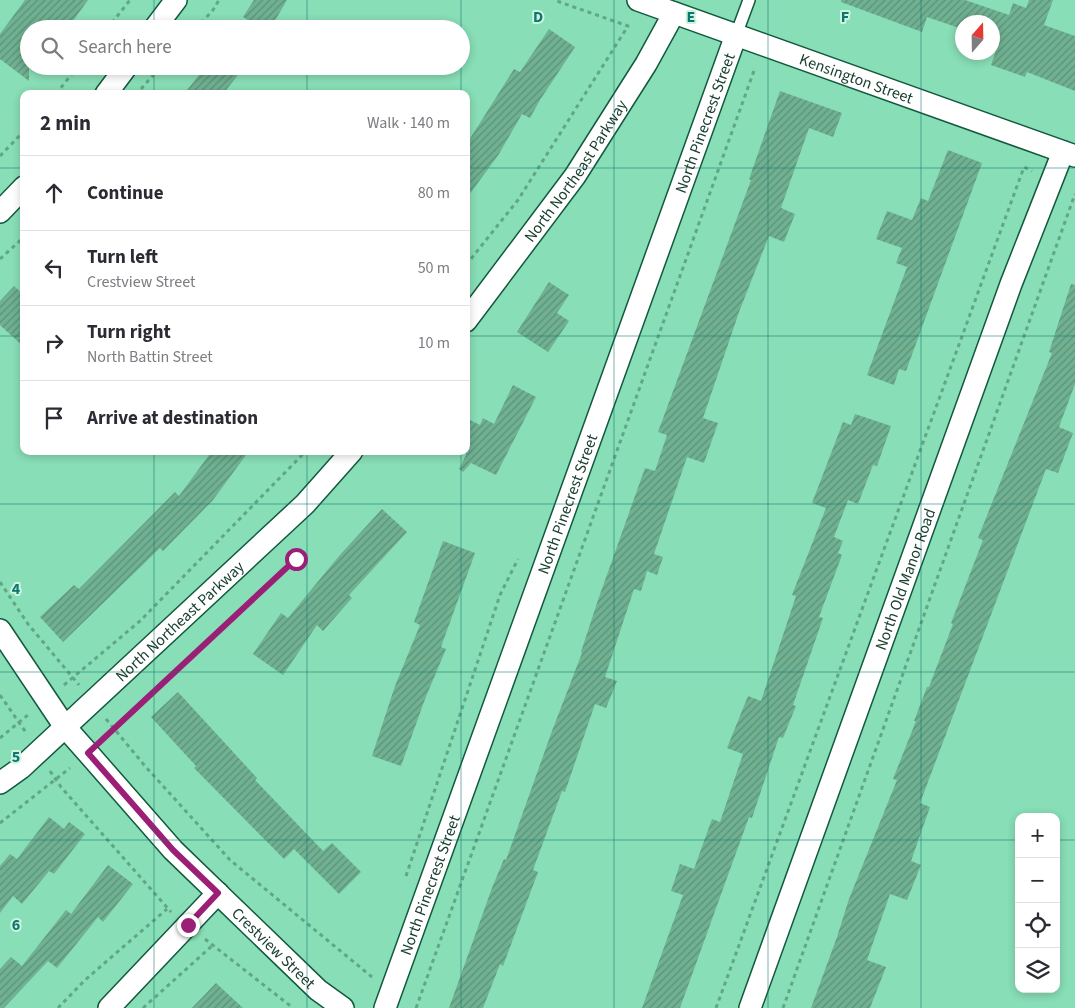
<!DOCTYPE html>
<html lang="en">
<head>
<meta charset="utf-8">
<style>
	body { margin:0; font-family:"Source Sans 3",sans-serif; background:#f7f7f7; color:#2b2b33 }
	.controls { position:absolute; right:15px; bottom:15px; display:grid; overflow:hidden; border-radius:10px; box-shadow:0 2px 8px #0003 }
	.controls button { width:45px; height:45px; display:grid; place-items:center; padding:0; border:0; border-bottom:1px solid #e1e1e2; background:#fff; color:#2b2b33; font:25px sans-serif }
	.compass { position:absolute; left:955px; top:15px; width:45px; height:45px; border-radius:50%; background:#fff; box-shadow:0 2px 8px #0003; rotate:20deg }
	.stop { position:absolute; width:15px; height:15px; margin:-11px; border:4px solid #9b1f77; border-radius:50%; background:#fff }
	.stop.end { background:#9b1f77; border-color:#fff; box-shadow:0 1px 5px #0008 }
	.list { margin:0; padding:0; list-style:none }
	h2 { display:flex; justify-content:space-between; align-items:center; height:65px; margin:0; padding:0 20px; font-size:21px }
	h2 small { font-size:16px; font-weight:400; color:#7c7c81 }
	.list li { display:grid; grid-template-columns:32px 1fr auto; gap:15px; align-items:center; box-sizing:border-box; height:75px; padding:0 20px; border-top:1px solid #e1e1e2 }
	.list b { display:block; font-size:19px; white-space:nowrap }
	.list p { margin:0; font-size:16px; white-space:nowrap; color:#7c7c81 }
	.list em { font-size:16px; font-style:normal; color:#7c7c81 }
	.icon { flex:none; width:28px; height:28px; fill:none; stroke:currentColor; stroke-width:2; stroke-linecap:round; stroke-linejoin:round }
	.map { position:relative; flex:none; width:1075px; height:1008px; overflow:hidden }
	.search { position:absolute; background:#fff; box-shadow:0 2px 8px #0003; left:20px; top:20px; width:450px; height:55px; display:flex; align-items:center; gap:12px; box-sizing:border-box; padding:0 18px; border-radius:28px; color:#7c7c81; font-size:19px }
	.panel { position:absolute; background:#fff; box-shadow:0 2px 8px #0003; left:20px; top:90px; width:450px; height:365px; border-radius:10px }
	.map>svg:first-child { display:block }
	.building { fill:url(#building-hatch) }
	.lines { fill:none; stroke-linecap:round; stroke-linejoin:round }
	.lane-casing { stroke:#12593e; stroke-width:14 }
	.street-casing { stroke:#12593e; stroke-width:24 }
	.path { stroke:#61a686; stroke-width:3; stroke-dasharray:4 4; stroke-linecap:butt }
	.lane { stroke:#fff; stroke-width:11 }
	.street { stroke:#fff; stroke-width:21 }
	.route { stroke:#9b1f77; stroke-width:6 }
	.grid { fill:none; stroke:#0f766e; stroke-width:1; stroke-opacity:0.55 }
	.labels { text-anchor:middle; stroke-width:4; stroke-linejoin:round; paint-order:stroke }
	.street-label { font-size:16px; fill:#1b4030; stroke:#ccf5e0 }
	.grid-label { font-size:16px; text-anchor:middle; font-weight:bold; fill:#0f766e; stroke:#ccf5e0; stroke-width:4; stroke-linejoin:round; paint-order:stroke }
</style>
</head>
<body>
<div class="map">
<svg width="1075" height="1008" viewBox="0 0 1075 1008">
	<defs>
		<pattern id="building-hatch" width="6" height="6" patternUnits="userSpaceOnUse" patternTransform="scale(1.25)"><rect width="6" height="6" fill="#70b192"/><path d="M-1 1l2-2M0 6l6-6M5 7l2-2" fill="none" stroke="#5b9178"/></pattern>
	</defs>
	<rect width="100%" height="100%" fill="#88deb6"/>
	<g class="building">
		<path d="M25,0H88L68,28L62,25L59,29H29V81L0,59V34Z"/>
		<path d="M254,0H287L270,29H262L243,17Z"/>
		<path d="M841,0H965L1009,15L1013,3L1026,8L1029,0H1053L1044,25L1075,36V91L1027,72L1025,77L991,65L999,42L992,39V22H962V29L927,17L922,32L841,2Z"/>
		<path d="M549,29L575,47L540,100L530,118L522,114L499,154L466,199V145L514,69L520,72Z"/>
		<path d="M206,66H245L223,94H184Z"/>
		<path d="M780,91L842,113L833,137L809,128L781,208L795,214L784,242L769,236L739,312L703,418L718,423L704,463L687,457L654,554L663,557L657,575L647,571L641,591L634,589L605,677L617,681L606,708L595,704L565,792L562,791L533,870L538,872L503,966L500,964L483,1008H449L492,888L504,859L506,860L552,731L582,653L581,652L598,600L645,468L655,471L667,435L658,432L751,180L749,179Z"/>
		<path d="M948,150L982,163L906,371L899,369L894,385L867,375L907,267L896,263L902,248L876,239L887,211L912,220L921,198L928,201Z"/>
		<path d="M549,282L569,295L557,313L569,321L548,352L517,332Z"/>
		<path d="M1071,284L1075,285V384L1059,427L1073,433L1058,473L1046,469L920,803L930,807L911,861L921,865L907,900L890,894L867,960L886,967L870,1008H811L837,937L849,899L897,780L893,779L916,721H914L927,687H929L953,624L951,623L983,540L978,538L1052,353L1049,352Z"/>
		<path d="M14,286L24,295V347L0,325V301Z"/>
		<path d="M513,385L536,397L496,475L471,463L463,472L459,469L466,455V418L480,425L483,418L494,424Z"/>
		<path d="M855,414L891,426L877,466L873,465L858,504L848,500L834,537L843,541L838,553L842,555L819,617L823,618L793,705L796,706L783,738L779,737L752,818L749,817L680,1008H642L683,895L671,891L680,864L694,869L712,819L720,822L743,754L727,748L748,696L761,701L796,596L792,595L826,508L812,503L843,422L851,425Z"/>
		<path d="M212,451H249L213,500L163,551L160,548L63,642L40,617L74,585L79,589L175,492L179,496Z"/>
		<path d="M382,509L407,532L349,595L352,598L323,631L317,625L283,675L253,654L281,613L288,618L339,556Z"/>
		<path d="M443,541L475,553L441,647L446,649L425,699L401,766L372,756L395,686L420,625L414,622Z"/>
		<path d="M178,692L257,778L255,780L323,851L332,843L361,872L339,894L294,849L284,859L194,768L196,766L151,717Z"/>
		<path d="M49,817L64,829L69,822L85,834L54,874L49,871L22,904L13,896L0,913V866L10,854L17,859Z"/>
		<path d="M108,865L133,884L103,922L98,917L57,968L48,961L4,1008H0V969L11,957L22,966L66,910L71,914Z"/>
		<path d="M216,983L243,1008H192Z"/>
	</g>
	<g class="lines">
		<g class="lane-casing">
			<path id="lane" d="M736,35L749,0"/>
		</g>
		<g class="street-casing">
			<g id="street">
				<path id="s1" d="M638,0L1075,156"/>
				<path d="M154,29L176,0"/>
				<path d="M106,94L127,66"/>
				<path d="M0,212L24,187"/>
				<path id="s2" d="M466,321L575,176L646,64L674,13"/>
				<path id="s3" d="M0,630L65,727L88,753L173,850L318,990L343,1008"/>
				<path id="s4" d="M0,783L21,768L305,504L352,451"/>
				<path d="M109,1008L218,893"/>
				<path id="s5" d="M385,1008L736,35"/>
				<path id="s6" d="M750,1008L1011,284L1063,152"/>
			</g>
		</g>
		<g class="path">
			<path d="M107,29L130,0"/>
			<path d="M196,29L213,10L219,0"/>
			<path d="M141,89L161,66"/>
			<path d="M56,94L78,66"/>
			<path d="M0,156L24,131"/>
			<path d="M0,259L24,237"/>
			<path d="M466,265L518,200L628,26L554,0"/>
			<path d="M0,582L28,624L79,685"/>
			<path d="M64,685L140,621L306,451"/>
			<path d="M0,695L27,734"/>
			<path d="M106,719L145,766L230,860L372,977"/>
			<path d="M0,738L29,714"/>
			<path d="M105,738L296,559"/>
			<path d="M50,771L61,787L171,912"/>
			<path d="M0,823L70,768"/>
			<path d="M406,876L500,595L518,559"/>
			<path d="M205,939L293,1008"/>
			<path d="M58,1008L85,980L167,909"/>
			<path d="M143,1008L213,945"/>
			<path d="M416,1008L755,68"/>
			<path d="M716,1008L1024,167L1032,171"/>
			<path d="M783,1008L1075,194"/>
		</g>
		<use href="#lane" class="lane"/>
		<use href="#street" class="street"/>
	</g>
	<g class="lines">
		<path class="route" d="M188,925L218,893L173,850L88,753L296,559"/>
	</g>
	<path class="grid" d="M154,0V29M307,0V29M461,0V29M614,0V1008M768,0V1008M921,0V1008M154,66V94M307,66V94M461,66V94M0,168H24M466,168H1075M0,336H24M466,336H1075M154,451V1008M307,451V1008M461,451V1008M0,504H1075M0,672H1075M0,840H1019M1056,840H1075"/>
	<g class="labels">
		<g class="street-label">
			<text dy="6" stroke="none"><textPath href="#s1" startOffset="232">Kensington Street</textPath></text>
			<text dy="6" stroke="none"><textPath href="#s5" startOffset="941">North Pinecrest Street</textPath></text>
			<text dy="6" stroke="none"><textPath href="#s2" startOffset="186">North Northeast Parkway</textPath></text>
			<text dy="6" stroke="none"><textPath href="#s5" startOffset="536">North Pinecrest Street</textPath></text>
			<text dy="6" stroke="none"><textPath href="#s6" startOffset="456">North Old Manor Road</textPath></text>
			<text dy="6" stroke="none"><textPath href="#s4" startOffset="242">North Northeast Parkway</textPath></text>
			<text dy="6" stroke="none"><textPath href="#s5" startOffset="131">North Pinecrest Street</textPath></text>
			<text dy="6" stroke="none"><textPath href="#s3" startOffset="421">Crestview Street</textPath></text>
		</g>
	</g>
	<g class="grid-label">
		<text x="538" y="22">D</text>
		<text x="691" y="22">E</text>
		<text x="845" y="22">F</text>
		<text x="16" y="594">4</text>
		<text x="16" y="762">5</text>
		<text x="16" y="930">6</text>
	</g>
</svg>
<div class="controls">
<button>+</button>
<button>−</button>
<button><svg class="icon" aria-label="locate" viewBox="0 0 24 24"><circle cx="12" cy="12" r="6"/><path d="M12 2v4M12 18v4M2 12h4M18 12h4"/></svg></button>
<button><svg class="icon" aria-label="layers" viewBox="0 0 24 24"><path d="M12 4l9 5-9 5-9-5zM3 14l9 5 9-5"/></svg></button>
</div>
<svg class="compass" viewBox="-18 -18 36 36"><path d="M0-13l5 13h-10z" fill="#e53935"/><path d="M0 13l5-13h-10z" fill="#7c7c81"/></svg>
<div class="stop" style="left:296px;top:559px"></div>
<div class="stop end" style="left:188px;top:925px"></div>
<div class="search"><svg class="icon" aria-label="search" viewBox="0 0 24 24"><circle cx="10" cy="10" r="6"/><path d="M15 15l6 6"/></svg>Search here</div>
<section class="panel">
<h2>2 min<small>Walk · 140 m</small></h2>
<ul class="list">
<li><svg class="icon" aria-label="ahead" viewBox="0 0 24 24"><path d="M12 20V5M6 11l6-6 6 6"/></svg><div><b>Continue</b></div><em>80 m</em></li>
<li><svg class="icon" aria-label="left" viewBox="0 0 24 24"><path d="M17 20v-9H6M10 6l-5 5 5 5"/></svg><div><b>Turn left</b><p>Crestview Street</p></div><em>50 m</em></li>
<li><svg class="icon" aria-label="right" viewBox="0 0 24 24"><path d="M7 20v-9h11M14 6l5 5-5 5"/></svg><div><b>Turn right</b><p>North Battin Street</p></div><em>10 m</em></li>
<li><svg class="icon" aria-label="arrive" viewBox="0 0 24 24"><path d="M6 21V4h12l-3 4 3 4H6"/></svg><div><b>Arrive at destination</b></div></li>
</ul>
</section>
</div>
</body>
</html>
